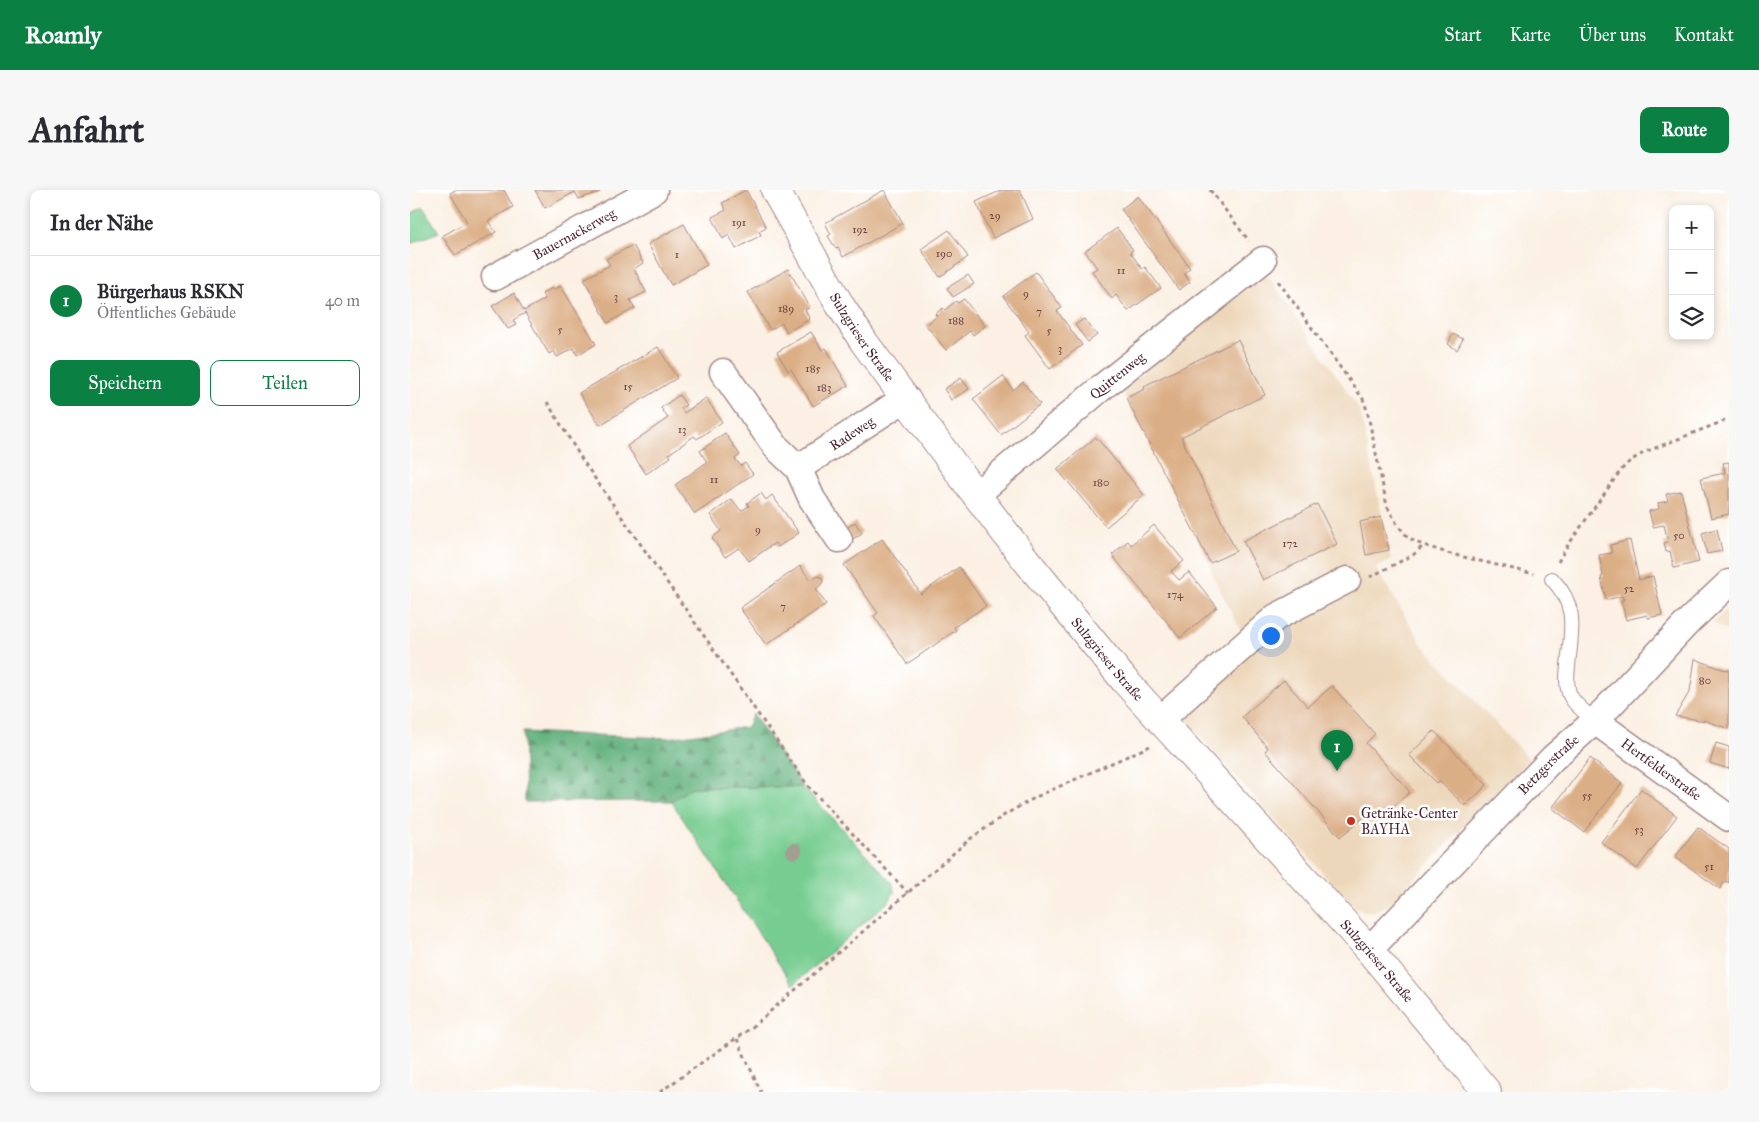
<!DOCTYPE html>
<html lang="de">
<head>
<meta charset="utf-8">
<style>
	body { margin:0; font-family:"IM FELL Great Primer",serif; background:#f7f7f7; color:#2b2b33 }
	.controls { position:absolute; right:15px; top:15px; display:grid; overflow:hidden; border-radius:10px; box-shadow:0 2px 8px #0003 }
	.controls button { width:45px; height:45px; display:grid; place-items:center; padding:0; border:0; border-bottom:1px solid #e1e1e2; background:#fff; color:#2b2b33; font:25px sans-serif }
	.you { position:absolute; left:860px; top:445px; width:18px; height:18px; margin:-12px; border:4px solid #fff; border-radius:50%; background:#1a73e8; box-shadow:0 0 0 8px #1a73e833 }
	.badge { display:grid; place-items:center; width:32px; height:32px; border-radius:50%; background:#0b8043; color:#fff; font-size:16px; font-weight:700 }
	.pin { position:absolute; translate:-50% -41px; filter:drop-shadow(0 1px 2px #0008) }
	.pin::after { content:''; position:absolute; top:26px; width:18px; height:15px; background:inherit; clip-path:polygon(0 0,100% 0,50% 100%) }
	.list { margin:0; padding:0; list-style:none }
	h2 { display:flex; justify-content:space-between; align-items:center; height:65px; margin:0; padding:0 20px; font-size:21px }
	h2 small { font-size:16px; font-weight:400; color:#7c7c81 }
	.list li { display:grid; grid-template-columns:32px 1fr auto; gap:15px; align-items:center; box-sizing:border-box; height:90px; padding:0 20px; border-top:1px solid #e1e1e2 }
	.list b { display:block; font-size:19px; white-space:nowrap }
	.list p { margin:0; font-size:16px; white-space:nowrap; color:#7c7c81 }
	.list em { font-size:16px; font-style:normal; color:#7c7c81 }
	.actions { display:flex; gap:10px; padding:15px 20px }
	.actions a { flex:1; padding:11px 0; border:1px solid #0b8043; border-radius:10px; text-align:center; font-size:18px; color:#0b8043 }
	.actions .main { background:#0b8043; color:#fff }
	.icon { flex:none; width:28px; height:28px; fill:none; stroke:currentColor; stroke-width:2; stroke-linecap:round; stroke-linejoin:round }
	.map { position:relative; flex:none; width:1319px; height:902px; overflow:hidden; border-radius:10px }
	header { display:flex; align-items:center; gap:30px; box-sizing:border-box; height:70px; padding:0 25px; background:#0b8043; color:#fff }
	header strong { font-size:24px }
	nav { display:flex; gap:28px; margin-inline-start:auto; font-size:18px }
	.intro { display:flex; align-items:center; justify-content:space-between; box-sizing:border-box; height:120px; padding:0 30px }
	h1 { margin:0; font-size:35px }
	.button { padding:12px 22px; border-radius:10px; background:#0b8043; color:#fff; font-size:18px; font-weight:700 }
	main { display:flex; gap:30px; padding:0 30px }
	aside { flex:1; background:#fff; border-radius:10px; box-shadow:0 2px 8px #0003 }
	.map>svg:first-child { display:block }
	.built { fill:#edd7ba }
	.grass { fill:#77cd91; stroke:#60765e }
	.forest { fill:url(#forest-firs); stroke:#566853 }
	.building { fill:#dbaf86 }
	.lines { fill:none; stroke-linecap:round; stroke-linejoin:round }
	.service-casing { stroke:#a28887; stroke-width:16 }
	.minor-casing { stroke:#a28887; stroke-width:29 }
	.tertiary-casing { stroke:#a28887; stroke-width:30 }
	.path { stroke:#a28887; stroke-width:3; stroke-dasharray:4 4; stroke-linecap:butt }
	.service { stroke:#fff; stroke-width:14 }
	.minor { stroke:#fff; stroke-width:26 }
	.tertiary { stroke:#fff; stroke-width:28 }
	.tree { fill:#a29f92 }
	.poi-dot { fill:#c8321e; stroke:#fff; stroke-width:2 }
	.labels { text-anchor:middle; stroke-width:5; stroke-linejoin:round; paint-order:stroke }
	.number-label { font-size:11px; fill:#6e4342 }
	.street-label { font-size:14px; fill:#4a1f2b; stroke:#fff }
	.poi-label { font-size:14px; fill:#4a1f2b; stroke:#fff; text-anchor:start }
</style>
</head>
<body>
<header>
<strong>Roamly</strong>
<nav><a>Start</a><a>Karte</a><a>Über uns</a><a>Kontakt</a></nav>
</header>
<div class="intro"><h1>Anfahrt</h1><a class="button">Route</a></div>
<main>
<aside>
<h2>In der Nähe<small></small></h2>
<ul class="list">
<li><span class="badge">1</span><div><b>Bürgerhaus RSKN</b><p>Öffentliches Gebäude</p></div><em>40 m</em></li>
</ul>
<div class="actions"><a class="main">Speichern</a><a>Teilen</a></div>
</aside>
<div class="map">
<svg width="1319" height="902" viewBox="0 0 1319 902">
	<defs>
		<pattern id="forest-firs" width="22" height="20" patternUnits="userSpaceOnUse" patternTransform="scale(1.25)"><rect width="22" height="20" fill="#61b07b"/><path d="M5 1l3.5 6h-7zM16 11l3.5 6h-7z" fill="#528f65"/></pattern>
	</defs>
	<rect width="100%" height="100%" fill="#fff"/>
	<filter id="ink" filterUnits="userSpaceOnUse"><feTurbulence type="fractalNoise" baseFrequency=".02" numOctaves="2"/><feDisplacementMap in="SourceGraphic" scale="10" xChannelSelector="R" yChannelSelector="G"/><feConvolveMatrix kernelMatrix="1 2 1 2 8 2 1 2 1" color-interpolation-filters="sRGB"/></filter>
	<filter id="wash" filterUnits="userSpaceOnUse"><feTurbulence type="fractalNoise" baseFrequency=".0096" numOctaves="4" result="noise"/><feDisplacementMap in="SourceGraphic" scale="20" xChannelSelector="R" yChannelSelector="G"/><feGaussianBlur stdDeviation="1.12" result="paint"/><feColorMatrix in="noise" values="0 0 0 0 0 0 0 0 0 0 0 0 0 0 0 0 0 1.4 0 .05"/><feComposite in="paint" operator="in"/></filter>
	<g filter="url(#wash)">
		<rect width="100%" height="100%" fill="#fbf0e3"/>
		<g class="built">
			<path d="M856,86L859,87L950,220L981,370L966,378L1012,454L1119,569L980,714L967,722H954L944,717L776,532L777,523L832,443L802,384L800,373L712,200L776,144L853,87Z"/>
			<path d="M1319,417V442L1302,433Z"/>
		</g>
		<g class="grass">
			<path d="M13,17L29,42L0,54V24Z"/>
			<path d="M282,597H393L479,689L483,694L484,702L479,711L383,795L261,611Z"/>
		</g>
		<path class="forest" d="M343,524L393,597H282L261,611L115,612L113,542L258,548L337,537Z"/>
		<g id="blocks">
			<g class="building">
				<path d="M45,0H94L103,17L78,31L86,42L45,65L32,46L57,32L40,3Z"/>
				<path d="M125,0H190V2L169,9L165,2L135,18Z"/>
				<path d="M336,0L356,37L349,41L351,45L326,59L319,45L313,49L302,27L316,20L312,13Z"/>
				<path d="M474,0L493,33L433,67L428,57L426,59L418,46L421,44L415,33Z"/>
				<path d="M592,0H610L623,29L583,48L566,12Z"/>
				<path d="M728,6L780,78L774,83L780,92L769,100L711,19Z"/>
				<path d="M274,34L297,75L261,95L238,54Z"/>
				<path d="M707,38L723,60L720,62L732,79L735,77L751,98L718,121L706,105L702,109L682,81L687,78L675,61Z"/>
				<path d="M539,40L558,67L530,87L511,59Z"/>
				<path d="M223,55L233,73L224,79L236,102L220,110L225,118L198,133L174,89L200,75L196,69Z"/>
				<path d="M378,79L400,117L395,120L400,129L377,142L372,133L360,140L338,102Z"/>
				<path d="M626,82L652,118L647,121L672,155L640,179L615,145L619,142L593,106Z"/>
				<path d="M558,85L564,94L543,107L537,98Z"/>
				<path d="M151,96L186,154L167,165L164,158L147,167L144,161L139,164L115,123L103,130L106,135L98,139L82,116L104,103L114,121L135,109L132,104L142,98L143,100Z"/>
				<path d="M554,109L575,136L563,145L560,141L536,160L516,135L527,126L525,124L533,118L535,120L546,111L548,113Z"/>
				<path d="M674,129L687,145L678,152L665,135Z"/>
				<path d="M401,142L412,160L416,158L438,196L403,216L381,179L378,181L367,162Z"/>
				<path d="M1043,144L1053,149L1047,160L1038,154Z"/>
				<path d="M828,150L855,205L771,247L826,361L800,373L716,208L735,199L734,196Z"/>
				<path d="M248,157L267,188L190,235L169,203Z"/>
				<path d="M593,186L603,200L613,192L630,214L591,245L563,209Z"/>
				<path d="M551,188L559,199L541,210L534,199Z"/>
				<path d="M269,205L276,215L271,218L274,223L296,208L312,232L287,249L284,246L259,264L261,267L236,284L217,256L258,228L251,218Z"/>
				<path d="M315,243L330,265L325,269L331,276L335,273L343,284L285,324L265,295L297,272L290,261Z"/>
				<path d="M686,247L734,305L696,337L647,279Z"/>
				<path d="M1319,272V324L1301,328L1291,288L1315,283L1313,273Z"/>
				<path d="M1271,301L1289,372L1264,378L1260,361L1256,362L1254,353L1258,352L1254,335L1243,337L1239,321L1249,319L1248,313L1258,311L1256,304Z"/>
				<path d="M351,303L356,310L362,305L389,343L368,357L365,353L339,371L329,358L315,367L302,348L311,341L300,325L322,309L331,321L339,316L337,313Z"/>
				<path d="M907,314L927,354L853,390L833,351Z"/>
				<path d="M971,327L979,360L956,365L950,332Z"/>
				<path d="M445,332L452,343L443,349L435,339Z"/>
				<path d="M744,335L774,371L761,381L769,390L779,382L807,417L770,448L702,365L718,351L721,355Z"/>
				<path d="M1307,339L1312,361L1297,364L1292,343Z"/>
				<path d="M472,349L511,404L549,377L576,416L544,437L546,440L497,474L464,426L468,423L434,375Z"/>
				<path d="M1220,350L1229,390L1243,386L1252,425L1238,428L1237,425L1216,430L1211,410H1214L1212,406L1196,410L1191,387L1193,386L1189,365L1202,363L1200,355Z"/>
				<path d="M390,376L400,390L409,386L412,388L413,391L411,395L406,399L416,414L356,455L330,418Z"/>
				<path d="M1285,469L1312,479L1319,480V539L1296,531L1265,526L1280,501Z"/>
				<path d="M874,490L898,517L922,496L965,544L956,553L1000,602L966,631L959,623L930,647L855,561L858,558L832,527Z"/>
				<path d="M1024,541L1077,595L1055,616L1029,591L1027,593L999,565Z"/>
				<path d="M1306,553L1319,557V579L1300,573Z"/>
				<path d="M1180,568L1212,593L1174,642L1142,618Z"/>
				<path d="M1231,599L1267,626L1227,679L1191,652Z"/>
				<path d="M1288,637L1319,659V693L1315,691L1310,699L1265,667Z"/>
			</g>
		</g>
	</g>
	<g filter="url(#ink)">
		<use href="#blocks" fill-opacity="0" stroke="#a28887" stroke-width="1"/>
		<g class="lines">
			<g class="service-casing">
				<path id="service" d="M1142,389C1169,417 1161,441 1158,476C1157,485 1156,494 1159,503C1163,514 1176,523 1185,531"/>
			</g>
			<g class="minor-casing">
				<g id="minor">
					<path id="s1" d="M85,87L244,0"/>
					<path d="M313,182L366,257L388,278L402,309L429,349"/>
					<path id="s2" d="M388,278L496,208"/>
					<path id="s3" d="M566,305L691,198L853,70"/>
					<path d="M751,529L866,427L937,390"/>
					<path id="s4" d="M1185,531L1319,628"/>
					<path id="s5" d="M959,760L1143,568L1185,531L1278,432L1319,393"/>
				</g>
			</g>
			<g class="tertiary-casing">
				<g id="tertiary">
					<path id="s6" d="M365,0L430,115L454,152L551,285L616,370L715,491L959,760L1077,902"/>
				</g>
			</g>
			<g class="path">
				<path d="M800,0L839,51"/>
				<path d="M868,91L953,209L957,220L977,316L987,334L996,345L1005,352L1037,363L1124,384"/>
				<path d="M137,212L173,271L398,596L498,703"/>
				<path d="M1148,372L1156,358L1194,304L1211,280L1220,271L1235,262L1319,229"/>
				<path d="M960,387L1003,365L1013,356"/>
				<path d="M327,849L351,902"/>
				<path d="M250,902L341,838L560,649L596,624L628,606L740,556"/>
			</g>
			<use href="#service" class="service"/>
			<use href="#minor" class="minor"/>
			<use href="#tertiary" class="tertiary"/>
		</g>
		<circle class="tree" cx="384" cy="661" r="8"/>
	</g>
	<circle class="poi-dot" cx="941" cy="631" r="5"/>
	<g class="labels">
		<g class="number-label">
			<text x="585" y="29">29</text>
			<text x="329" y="36">191</text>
			<text x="450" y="43">192</text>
			<text x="534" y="67">190</text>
			<text x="267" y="68">1</text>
			<text x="711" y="84">11</text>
			<text x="616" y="107">9</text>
			<text x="206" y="110">3</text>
			<text x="376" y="122">189</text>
			<text x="629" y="125">7</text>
			<text x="546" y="134">188</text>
			<text x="150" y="143">5</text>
			<text x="639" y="144">5</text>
			<text x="650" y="162">3</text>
			<text x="403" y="182">185</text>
			<text x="218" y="200">15</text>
			<text x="414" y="201">183</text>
			<text x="272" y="243">13</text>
			<text x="304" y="293">11</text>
			<text x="691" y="296">180</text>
			<text x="348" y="343">9</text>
			<text x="1269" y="349">50</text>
			<text x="880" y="357">172</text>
			<text x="1219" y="402">52</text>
			<text x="765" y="408">174</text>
			<text x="373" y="420">7</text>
			<text x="1295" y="494">80</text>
			<text x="1177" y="609">55</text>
			<text x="1229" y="643">53</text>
			<text x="1299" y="680">51</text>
		</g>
		<g class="street-label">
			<text dy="5" stroke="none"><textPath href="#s1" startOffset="90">Bauernackerweg</textPath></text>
			<text dy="5" stroke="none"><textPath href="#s6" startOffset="171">Sulzgrieser Straße</textPath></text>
			<text dy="5" stroke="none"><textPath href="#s3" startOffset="185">Quittenweg</textPath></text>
			<text dy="5" stroke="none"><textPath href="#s2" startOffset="64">Radeweg</textPath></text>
			<text dy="5" stroke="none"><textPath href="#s6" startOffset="576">Sulzgrieser Straße</textPath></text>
			<text dy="5" stroke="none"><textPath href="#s5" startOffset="258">Betzgerstraße</textPath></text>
			<text dy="5" stroke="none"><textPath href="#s4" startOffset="82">Hertfelderstraße</textPath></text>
			<text dy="5" stroke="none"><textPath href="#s6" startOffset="981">Sulzgrieser Straße</textPath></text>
		</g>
		<g class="poi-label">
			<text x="951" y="628">Getränke-Center<tspan x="951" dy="16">BAYHA</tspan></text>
		</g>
	</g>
</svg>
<div class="controls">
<button>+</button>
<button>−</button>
<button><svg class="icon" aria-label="layers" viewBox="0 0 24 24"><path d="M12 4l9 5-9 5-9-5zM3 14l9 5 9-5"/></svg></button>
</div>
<div class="you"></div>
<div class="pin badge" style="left:927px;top:581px">1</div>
</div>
</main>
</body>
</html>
